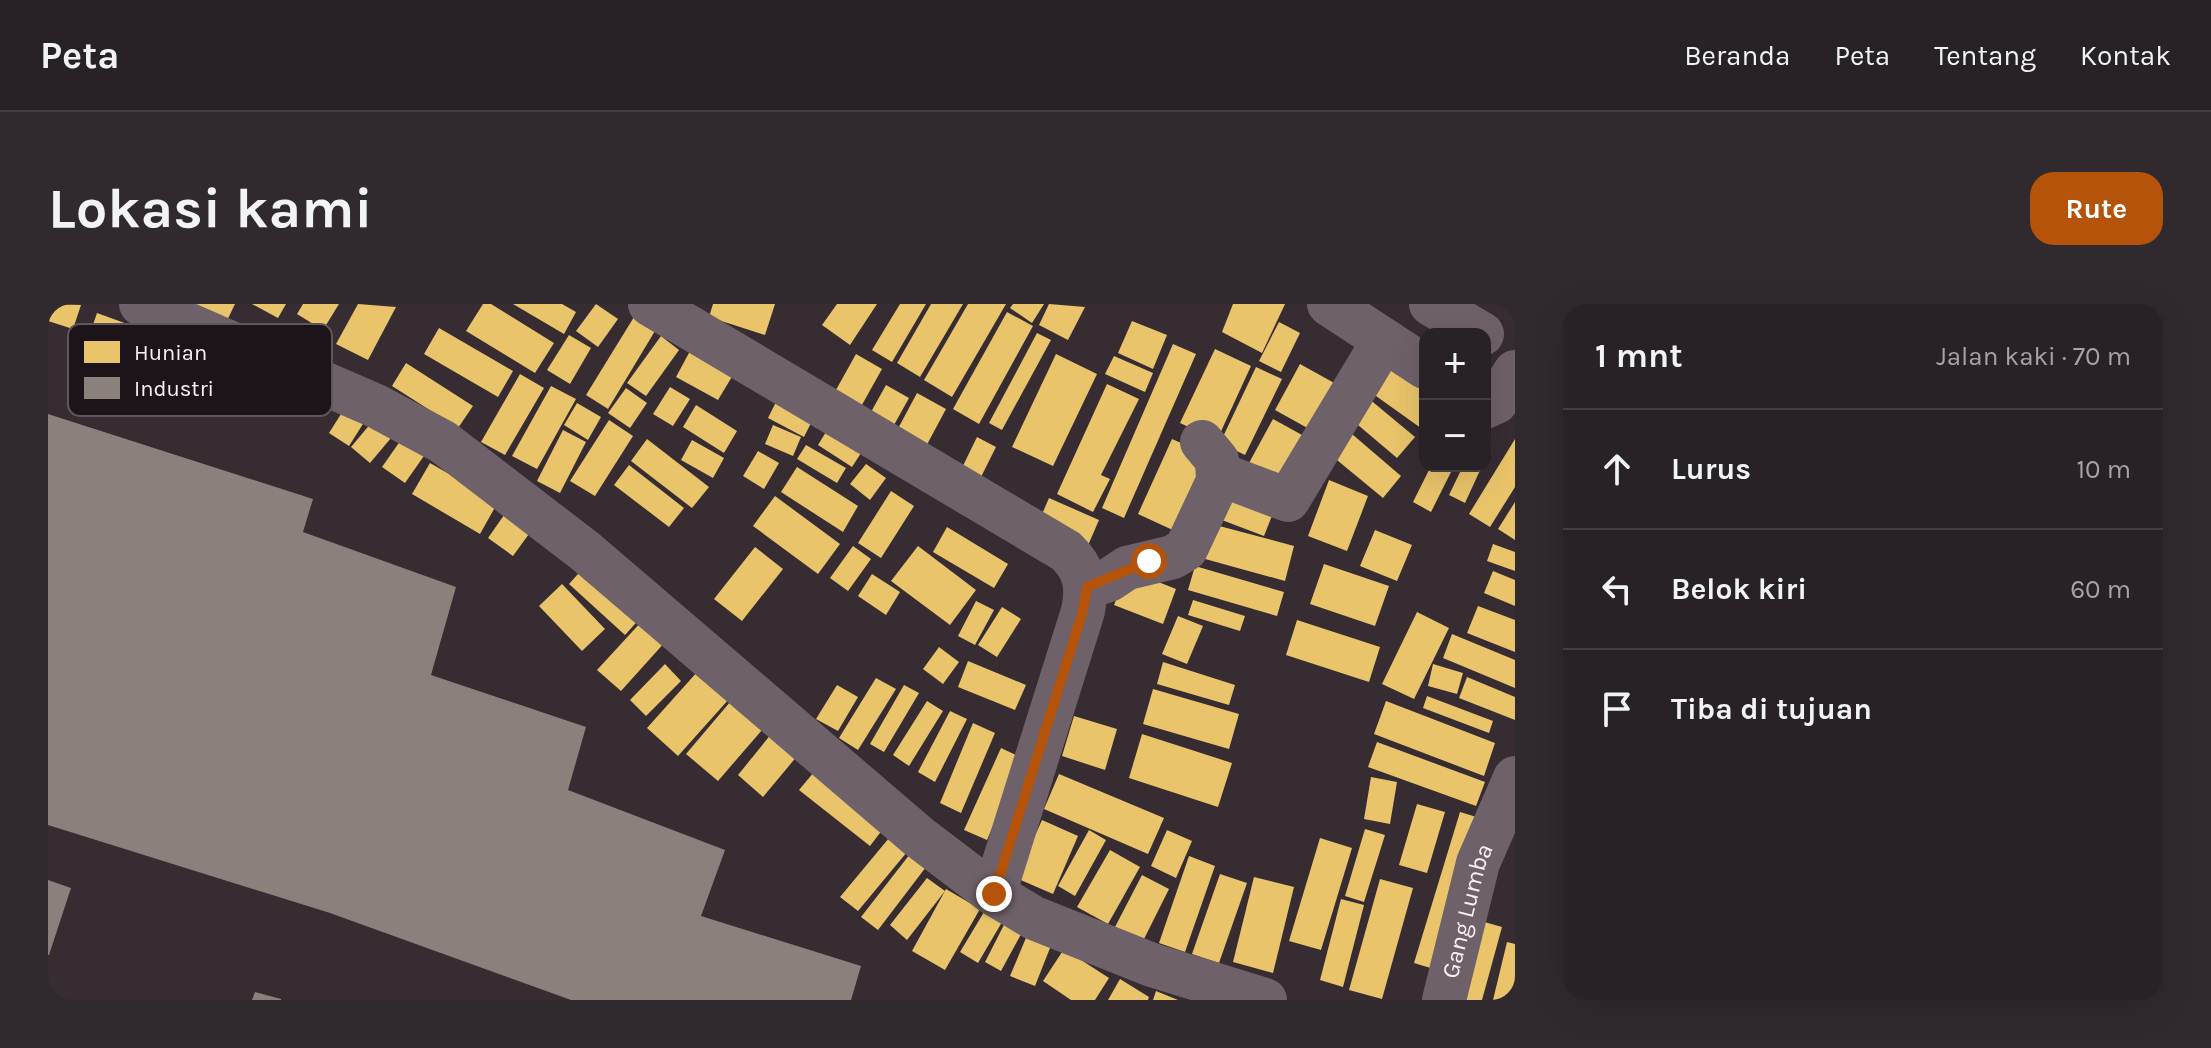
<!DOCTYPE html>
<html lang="id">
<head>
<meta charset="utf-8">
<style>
	body { margin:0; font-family:Karla,sans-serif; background:#30292e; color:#f1f3f6 }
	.controls { position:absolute; right:24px; top:24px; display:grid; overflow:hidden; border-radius:16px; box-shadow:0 8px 32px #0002 }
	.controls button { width:72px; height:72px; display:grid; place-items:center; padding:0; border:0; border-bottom:2px solid #443e43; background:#282126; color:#f1f3f6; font:40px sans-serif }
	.stop { position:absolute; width:24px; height:24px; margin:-18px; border:6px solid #b45309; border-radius:50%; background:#fff }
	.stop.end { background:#b45309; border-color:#fff; box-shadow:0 2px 8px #0008 }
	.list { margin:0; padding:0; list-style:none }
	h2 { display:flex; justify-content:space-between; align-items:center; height:104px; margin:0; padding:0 32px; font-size:34px }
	h2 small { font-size:26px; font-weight:400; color:#a5a3a7 }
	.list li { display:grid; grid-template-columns:52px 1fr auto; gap:24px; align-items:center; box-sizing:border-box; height:120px; padding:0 32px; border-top:2px solid #443e43 }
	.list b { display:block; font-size:30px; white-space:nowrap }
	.list em { font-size:26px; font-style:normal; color:#a5a3a7 }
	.icon { flex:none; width:44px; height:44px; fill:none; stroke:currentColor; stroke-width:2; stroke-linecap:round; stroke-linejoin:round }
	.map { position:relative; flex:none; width:1467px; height:696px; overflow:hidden; border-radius:24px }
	header { display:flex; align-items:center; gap:48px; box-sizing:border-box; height:112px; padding:0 40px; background:#282126; border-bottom:2px solid #443e43 }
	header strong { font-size:38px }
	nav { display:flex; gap:44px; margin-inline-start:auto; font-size:28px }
	.intro { display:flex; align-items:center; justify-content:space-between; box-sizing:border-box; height:192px; padding:0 48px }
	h1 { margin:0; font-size:56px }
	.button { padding:20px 36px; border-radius:24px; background:#b45309; color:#fff; font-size:28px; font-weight:700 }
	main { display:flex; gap:48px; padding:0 48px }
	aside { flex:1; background:#282126; border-radius:24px; box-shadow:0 8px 32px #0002 }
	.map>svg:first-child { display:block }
	.homes { fill:#e9c46a }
	.industry { fill:#8a817c }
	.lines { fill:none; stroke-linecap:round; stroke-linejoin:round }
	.minor { stroke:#6f6169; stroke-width:44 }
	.route { stroke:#b45309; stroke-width:10 }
	.labels { text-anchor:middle; stroke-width:8; stroke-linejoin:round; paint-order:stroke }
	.street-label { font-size:24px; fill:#fcf0f7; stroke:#1c1419 }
	.key { fill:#1c1419; stroke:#5f565c; stroke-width:2 }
	.key-label { font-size:22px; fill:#fcf0f7 }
</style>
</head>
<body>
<header>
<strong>Peta</strong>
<nav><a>Beranda</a><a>Peta</a><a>Tentang</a><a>Kontak</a></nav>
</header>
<div class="intro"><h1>Lokasi kami</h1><a class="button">Rute</a></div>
<main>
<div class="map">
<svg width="1467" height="696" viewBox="0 0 1467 696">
	<rect width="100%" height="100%" fill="#362c32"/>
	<g class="homes">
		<path d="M0,0L33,1L25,25L0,17Z"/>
		<path d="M147,0H187L176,23Z"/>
		<path d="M204,0H238L230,14Z"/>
		<path d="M255,0H291L275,26L249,10Z"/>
		<path d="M310,0L348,3L320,56L288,40Z"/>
		<path d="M435,0H443L506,39L487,69L418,27Z"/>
		<path d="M465,0H514L528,8L516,30Z"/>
		<path d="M548,0L570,15L550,43L528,27Z"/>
		<path d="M665,0H727L717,31L661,13Z"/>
		<path d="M789,0H829L802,41L774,21Z"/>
		<path d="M852,0H878L844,58L824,46Z"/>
		<path d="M883,0H915L872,73L849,59Z"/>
		<path d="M920,0H958L904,93L876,76Z"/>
		<path d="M965,0H996L984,19L962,4Z"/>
		<path d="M1001,0L1037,3L1020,36L991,21Z"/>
		<path d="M1185,0H1237L1214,49L1174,28Z"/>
		<path d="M959,8L985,22L931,120L905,105Z"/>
		<path d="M49,9L137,41L126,70L39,38Z"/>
		<path d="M586,13L607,27L560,105L538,91Z"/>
		<path d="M1084,17L1119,31L1105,65L1070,49Z"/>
		<path d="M1231,18L1252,29L1233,68L1211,57Z"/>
		<path d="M391,24L465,67L450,93L376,50Z"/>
		<path d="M989,29L1003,36L954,126L941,119Z"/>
		<path d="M521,31L543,44L522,80L499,66Z"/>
		<path d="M613,32L631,46L598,92L579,79Z"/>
		<path d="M1125,40L1148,50L1076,214L1054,204Z"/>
		<path d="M1340,44L1377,70V127L1314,82Z"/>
		<path d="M1167,45L1203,62L1169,136L1132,119Z"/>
		<path d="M642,47L685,71L670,96L628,73Z"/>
		<path d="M808,50L834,65L810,108L784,93Z"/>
		<path d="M1008,50L1049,70L1005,162L964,143Z"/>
		<path d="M1066,52L1105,69L1097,88L1057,70Z"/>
		<path d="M358,59L425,102L410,124L344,82Z"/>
		<path d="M1252,60L1288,80L1263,126L1227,106Z"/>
		<path d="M1208,63L1234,75L1197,151L1172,139Z"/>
		<path d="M472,70L496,84L457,151L433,138Z"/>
		<path d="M1059,80L1091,95L1053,171L1062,175L1045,208L1009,190Z"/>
		<path d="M838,81L861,94L841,130L818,117Z"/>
		<path d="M503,82L528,95L489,165L464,152Z"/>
		<path d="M622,83L642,95L625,122L605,110Z"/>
		<path d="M578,84L599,99L582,124L560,109Z"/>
		<path d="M869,89L898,105L875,148L846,132Z"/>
		<path d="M1314,89L1367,133L1349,154L1297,110Z"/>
		<path d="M729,96L765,115L756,133L720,114Z"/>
		<path d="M300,99L320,112L301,142L281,129Z"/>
		<path d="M529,99L553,113L540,136L516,121Z"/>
		<path d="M648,101L689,127L676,149L635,123Z"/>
		<path d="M1225,115L1265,137L1234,191L1195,170Z"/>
		<path d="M561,116L585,132L547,192L522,177Z"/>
		<path d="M324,118L343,134L322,159L303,143Z"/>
		<path d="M725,121L753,133L745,152L717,140Z"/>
		<path d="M781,123L815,146L804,163L770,141Z"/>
		<path d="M1297,124L1353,172L1335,194L1278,147Z"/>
		<path d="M515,126L538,138L512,189L489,177Z"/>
		<path d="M355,133L378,149L357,179L334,163Z"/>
		<path d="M929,133L948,143L929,181L910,172Z"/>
		<path d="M599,135L661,183L644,204L583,157Z"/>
		<path d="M1124,135L1163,152L1129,228L1090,210Z"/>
		<path d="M1467,135V183L1442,223L1421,210Z"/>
		<path d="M644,136L676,154L665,174L633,156Z"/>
		<path d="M758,141L798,164L789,179L749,155Z"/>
		<path d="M710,147L731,159L716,185L695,172Z"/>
		<path d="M382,159L450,198L432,230L364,190Z"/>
		<path d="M818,160L838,174L822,196L802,180Z"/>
		<path d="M581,161L636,204L621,223L566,181Z"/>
		<path d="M1383,162H1406L1383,208L1365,198Z"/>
		<path d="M1415,162H1434L1417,199L1401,191Z"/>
		<path d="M749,163L810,202L795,228L733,188Z"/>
		<path d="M1281,176L1320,192L1299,247L1260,232Z"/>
		<path d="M1179,180L1229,199L1216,232L1166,213Z"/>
		<path d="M843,187L866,202L833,254L810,239Z"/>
		<path d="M727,192L792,240L770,270L705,222Z"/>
		<path d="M1001,194L1051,216L1038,246L988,224Z"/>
		<path d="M1467,198V236L1450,225Z"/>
		<path d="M461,204L486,223L465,252L440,234Z"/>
		<path d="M1160,219L1246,242L1237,277L1150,253Z"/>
		<path d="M899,223L960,260L946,284L885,248Z"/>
		<path d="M1327,226L1364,241L1349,277L1312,262Z"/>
		<path d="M1445,240L1467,248V267L1439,257Z"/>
		<path d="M805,242L823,255L800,287L782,274Z"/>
		<path d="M870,242L928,286L902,321L843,277Z"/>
		<path d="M707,243L735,265L694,317L666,295Z"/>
		<path d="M539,260L595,311L577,331L521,280Z"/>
		<path d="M1276,260L1341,282L1327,322L1262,300Z"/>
		<path d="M1147,262L1236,288L1229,312L1140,286Z"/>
		<path d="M1080,266L1128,285L1115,320L1066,301Z"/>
		<path d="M1445,267L1467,276V302L1436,289Z"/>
		<path d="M824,270L852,288L838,311L810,292Z"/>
		<path d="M514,280L557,325L534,347L491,302Z"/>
		<path d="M1145,296L1197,312L1192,327L1140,311Z"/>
		<path d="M928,297L946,306L927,341L910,332Z"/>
		<path d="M1430,302L1467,316V348L1419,329Z"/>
		<path d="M954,303L973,315L949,353L930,341Z"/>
		<path d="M1369,308L1401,324L1366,395L1334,380Z"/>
		<path d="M1130,312L1155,322L1139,360L1114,350Z"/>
		<path d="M595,316L618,337L573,387L549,366Z"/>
		<path d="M1249,316L1332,343L1321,378L1238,351Z"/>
		<path d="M1404,330L1467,356V384L1395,354Z"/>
		<path d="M891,343L911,358L895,380L875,365Z"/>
		<path d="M920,357L978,381L967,406L910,383Z"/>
		<path d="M1115,358L1187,381L1181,401L1109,380Z"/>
		<path d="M617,360L633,377L598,412L582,396Z"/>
		<path d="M1385,360L1415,369L1409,390L1380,382Z"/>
		<path d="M650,367L681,395L630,452L599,424Z"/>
		<path d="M1419,373L1467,393V416L1411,394Z"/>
		<path d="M828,374L848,385L810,446L791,434Z"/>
		<path d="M789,381L810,393L790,427L768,415Z"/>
		<path d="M856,381L871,389L836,448L822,440Z"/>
		<path d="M1105,385L1191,410L1181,445L1095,420Z"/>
		<path d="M688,391L720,419L670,477L638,450Z"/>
		<path d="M1379,392L1445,417L1441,429L1375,404Z"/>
		<path d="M879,397L895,407L861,462L845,451Z"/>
		<path d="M1338,397L1447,439L1436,472L1326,430Z"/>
		<path d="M902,407L919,415L887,478L870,468Z"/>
		<path d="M1026,412L1069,425L1057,466L1014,452Z"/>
		<path d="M925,419L947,429L913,509L892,499Z"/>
		<path d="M724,429L750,451L715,493L690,471Z"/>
		<path d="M1094,430L1184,459L1170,503L1081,474Z"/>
		<path d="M1329,438L1437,478L1428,502L1320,463Z"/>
		<path d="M953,444L974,454L939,536L916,526Z"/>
		<path d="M771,462L841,517L822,542L751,486Z"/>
		<path d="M1011,470L1116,514L1100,550L996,505Z"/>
		<path d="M1323,473L1349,478L1342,520L1316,515Z"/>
		<path d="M1369,500L1397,508L1379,569L1351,561Z"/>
		<path d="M1412,508L1435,515L1389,666L1366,659Z"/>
		<path d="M994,516L1030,532L1005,590L968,574Z"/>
		<path d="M851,522L869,536L810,607L792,593Z"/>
		<path d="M1317,525L1337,531L1316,598L1297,592Z"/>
		<path d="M1041,526L1058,536L1027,592L1010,582Z"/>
		<path d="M1119,526L1144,537L1128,574L1103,562Z"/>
		<path d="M1272,534L1304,544L1273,646L1241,637Z"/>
		<path d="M1062,546L1092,563L1060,620L1029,603Z"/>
		<path d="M862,550L878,563L830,626L813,613Z"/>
		<path d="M1141,552L1167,562L1137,648L1111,639Z"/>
		<path d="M1172,570L1199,579L1171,659L1144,650Z"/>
		<path d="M1094,571L1121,585L1095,637L1067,623Z"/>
		<path d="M1206,573L1246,583L1225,669L1185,658Z"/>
		<path d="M879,574L897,587L859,636L842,621Z"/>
		<path d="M1332,575L1365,584L1334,695L1301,686Z"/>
		<path d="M898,585L932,605L897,666L864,647Z"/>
		<path d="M1293,595L1316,601L1295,683L1272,676Z"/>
		<path d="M939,603L957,613L930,659L912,648Z"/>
		<path d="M961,611L978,621L953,667L937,658Z"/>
		<path d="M1426,615L1454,623L1434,696H1403Z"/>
		<path d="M980,629L1004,639L987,682L962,672Z"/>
		<path d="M1459,638L1467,640V696H1445Z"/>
		<path d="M1016,645L1061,674L1047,696H1023L995,677Z"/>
		<path d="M1072,675L1101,693L1100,696H1060Z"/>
		<path d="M1108,687L1130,696H1105Z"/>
	</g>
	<g class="industry">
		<path d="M0,110L265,195L255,228L408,283L383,371L538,423L520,486L677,546L653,612L813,662L803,696H523L282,609L0,521Z"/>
		<path d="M0,576L23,584L1,651H0Z"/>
		<path d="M207,688L233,695V696H204Z"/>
	</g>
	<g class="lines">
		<g class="minor">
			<path d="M93,0L328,102L395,138L537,247L871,533L946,590L986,614L1104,661L1217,696"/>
			<path d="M602,0L1018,247C1037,265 1040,282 1035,307L946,590"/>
			<path d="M1281,0L1377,63"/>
			<path d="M1383,0L1434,30"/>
			<path d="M1437,103L1448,98L1467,68"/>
			<path d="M1171,170L1240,196L1336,36"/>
			<path d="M1039,283L1061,276L1079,264L1125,253L1138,245L1170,177L1169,156L1154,138"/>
			<path id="s1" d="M1396,696L1430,559L1467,474"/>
		</g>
	</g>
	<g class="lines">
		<path class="route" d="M946,590L1035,307L1039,283L1101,257"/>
	</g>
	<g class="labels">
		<g class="street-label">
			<text dy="8" stroke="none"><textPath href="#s1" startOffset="92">Gang Lumba</textPath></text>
		</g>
	</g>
	<rect x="20" y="20" width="264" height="92" rx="12" class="key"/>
	<rect x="36" y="37" width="36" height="22" fill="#e9c46a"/>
	<rect x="36" y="73" width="36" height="22" fill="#8a817c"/>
	<g class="key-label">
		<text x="86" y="56">Hunian</text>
		<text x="86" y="92">Industri</text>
	</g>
</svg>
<div class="controls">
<button>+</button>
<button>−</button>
</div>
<div class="stop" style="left:1101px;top:257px"></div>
<div class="stop end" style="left:946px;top:590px"></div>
</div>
<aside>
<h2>1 mnt<small>Jalan kaki · 70 m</small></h2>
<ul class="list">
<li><svg class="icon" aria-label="ahead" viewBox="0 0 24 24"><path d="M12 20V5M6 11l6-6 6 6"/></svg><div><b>Lurus</b></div><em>10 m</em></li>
<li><svg class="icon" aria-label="left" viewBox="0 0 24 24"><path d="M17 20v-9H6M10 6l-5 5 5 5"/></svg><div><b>Belok kiri</b></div><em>60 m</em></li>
<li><svg class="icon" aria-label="arrive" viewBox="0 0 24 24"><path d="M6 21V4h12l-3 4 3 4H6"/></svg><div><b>Tiba di tujuan</b></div></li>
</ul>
</aside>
</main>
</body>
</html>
